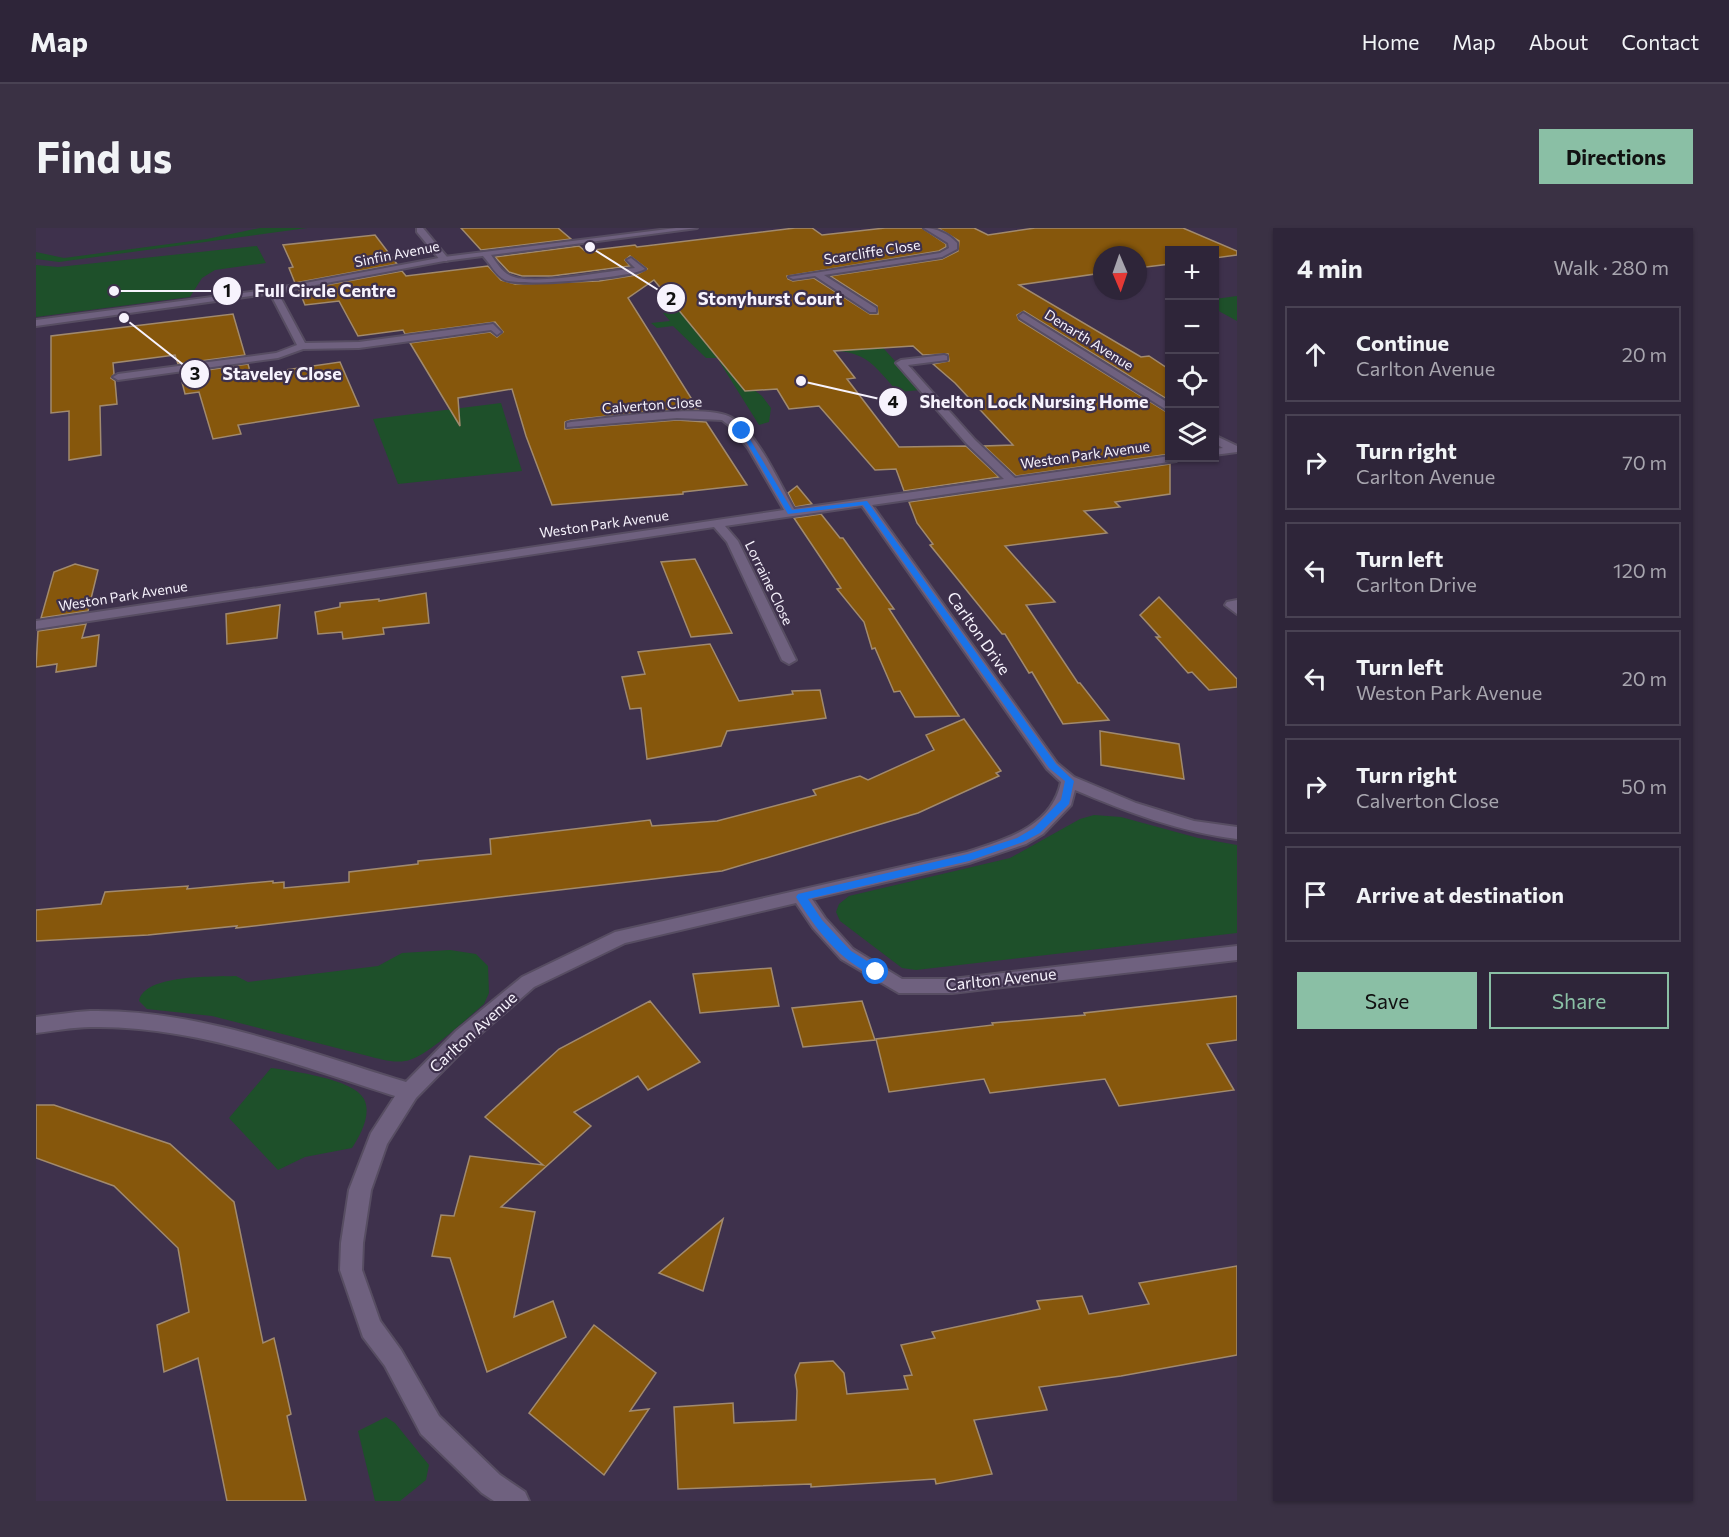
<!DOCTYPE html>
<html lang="en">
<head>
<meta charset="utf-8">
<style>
	body { margin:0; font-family:Commissioner,sans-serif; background:#3a3144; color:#f1f3f6 }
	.controls { position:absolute; right:18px; top:18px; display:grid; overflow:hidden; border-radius:0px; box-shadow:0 2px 4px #0004 }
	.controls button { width:54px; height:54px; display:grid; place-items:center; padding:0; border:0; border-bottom:2px solid #494253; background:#2e2539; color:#f1f3f6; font:30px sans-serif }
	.compass { position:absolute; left:1057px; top:18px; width:54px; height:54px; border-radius:50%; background:#2e2539; box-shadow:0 2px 4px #0004; rotate:178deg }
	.stop { position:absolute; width:18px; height:18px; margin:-14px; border:4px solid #1a73e8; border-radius:50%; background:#fff }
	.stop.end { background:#1a73e8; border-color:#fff; box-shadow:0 2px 6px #0008 }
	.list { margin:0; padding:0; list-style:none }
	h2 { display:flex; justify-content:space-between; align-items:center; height:78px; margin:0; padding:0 24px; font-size:26px }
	h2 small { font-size:20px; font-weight:400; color:#a7a5ae }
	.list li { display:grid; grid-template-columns:39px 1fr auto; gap:18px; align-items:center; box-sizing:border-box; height:96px; margin:0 12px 12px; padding:0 12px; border:2px solid #494253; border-radius:0px }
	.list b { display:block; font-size:22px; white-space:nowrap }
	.list p { margin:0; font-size:20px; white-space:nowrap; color:#a7a5ae }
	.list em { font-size:20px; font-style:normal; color:#a7a5ae }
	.actions { display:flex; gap:12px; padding:18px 24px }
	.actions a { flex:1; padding:14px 0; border:2px solid #8abfa5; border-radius:0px; text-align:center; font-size:21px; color:#8abfa5 }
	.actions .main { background:#8abfa5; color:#111 }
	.icon { flex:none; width:33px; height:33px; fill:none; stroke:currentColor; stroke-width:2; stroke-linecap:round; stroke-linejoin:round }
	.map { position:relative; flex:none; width:1201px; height:1273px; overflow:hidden; border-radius:0px }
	header { display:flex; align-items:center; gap:36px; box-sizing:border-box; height:84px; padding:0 30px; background:#2e2539; border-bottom:2px solid #494253 }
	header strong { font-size:28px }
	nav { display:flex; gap:33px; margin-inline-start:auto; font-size:21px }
	.intro { display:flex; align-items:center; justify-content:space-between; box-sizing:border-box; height:144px; padding:0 36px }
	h1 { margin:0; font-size:42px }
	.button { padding:15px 27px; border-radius:0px; background:#8abfa5; color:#111; font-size:21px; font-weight:700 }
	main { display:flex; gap:36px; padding:0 36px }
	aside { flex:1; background:#2e2539; border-radius:0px; box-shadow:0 2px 4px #0004 }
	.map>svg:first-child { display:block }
	.green { fill:#1e502a }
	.building { fill:#86570c; stroke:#a18a6e; stroke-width:1.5 }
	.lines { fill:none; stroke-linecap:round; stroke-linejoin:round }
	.minor-casing { stroke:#574d62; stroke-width:4 }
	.tertiary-casing { stroke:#574d62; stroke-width:4 }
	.minor { fill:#6f617f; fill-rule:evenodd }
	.tertiary { fill:#6f617f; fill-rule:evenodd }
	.route { fill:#1a73e8 }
	.labels { text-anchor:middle; stroke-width:4.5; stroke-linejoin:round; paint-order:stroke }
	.far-street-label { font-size:14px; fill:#f7f3fd; stroke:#3e314c }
	.street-label { font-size:16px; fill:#f7f3fd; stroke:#3e314c }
	.leader { fill:none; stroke:#f7f3fd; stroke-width:2 }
	.callout-dot { fill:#f7f3fd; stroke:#3e314c; stroke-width:2 }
	.mark-label { font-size:18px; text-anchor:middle; font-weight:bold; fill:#111 }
	.callout-label { font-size:18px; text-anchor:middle; font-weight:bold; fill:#f7f3fd; stroke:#3e314c; stroke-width:4.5; stroke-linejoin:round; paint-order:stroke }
</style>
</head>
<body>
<header>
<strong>Map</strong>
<nav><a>Home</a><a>Map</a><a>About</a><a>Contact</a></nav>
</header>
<div class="intro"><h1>Find us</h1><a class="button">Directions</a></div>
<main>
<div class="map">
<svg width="1201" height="1273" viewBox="0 0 1201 1273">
	<rect width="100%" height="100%" fill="#3e314c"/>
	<g class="green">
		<path d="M224,0H271L23,34L0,31V24L28,30L171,11Z"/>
		<path d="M221,18L230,35L179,42L166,50L154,69L0,89V37L22,39Z"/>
		<path d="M1201,68V93L1179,81V71Z"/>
		<path d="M665,79L832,103L885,162L862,164C852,154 841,138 829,131C791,108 744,140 709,155L726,168L735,180L733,194L723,197L683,133L685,130H670L637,98L621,100L615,95L634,93L627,85Z"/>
		<path d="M465,175L486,243L362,256L337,191Z"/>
		<path d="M1058,587L1085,589L1162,610L1201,617V705L880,742L866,740L804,693L800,684L803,676L813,668L974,630L1044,591Z"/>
		<path d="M414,722L440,726L452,738L453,765L448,776C431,790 389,831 369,833C357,835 344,831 332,828L176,788L111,781L103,773C108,746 177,749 200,748L212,754L342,738L366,725Z"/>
		<path d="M235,840C256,843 318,851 328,871C336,887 324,907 316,920L269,929L242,942L193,890Z"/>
		<path d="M350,1189L359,1195L393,1237L390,1252L364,1273H339L322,1203Z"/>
	</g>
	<g class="building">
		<path d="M425,0H522L535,11L445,22Z"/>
		<path d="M759,0H776L786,7L849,0H886L910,16V19L903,23L751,48L752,51L757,53L778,50L834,86H842L841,78L794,48L906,31L922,23L923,13L902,0H938L952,7L999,0H1147L1201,23V27L1179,30V22H1134V36L1102,40V27H1066V45L983,57L1105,129L1113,128L1134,142V173L988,83L981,87L983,92L1134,186V226L980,248L948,218L977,217L919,155L897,136L913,133L912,126L887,127L877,118L798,123L819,150L811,151L863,219L930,218L963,249L868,263L860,241L839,242L783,178L753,181L741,161L709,163L618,52L592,70L662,181L618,183L535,192L529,194V201L641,192L670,194L711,257L647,264V266L516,277L490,208L476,161L422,170L424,198L374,115L454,104L461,109L467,104L459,94L369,106L367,102L322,108L303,73L269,77L263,62L366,43L370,48L452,38L465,52L479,56L563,53L600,47L611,41L594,28L589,32L594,38L516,48H486L473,44L459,29L543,18L549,23L599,17L601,19Z"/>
		<path d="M339,7L361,36L259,55L253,40L257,39L247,17Z"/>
		<path d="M197,86L209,127L142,136L139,127L77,135L78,146L75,150L79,153L81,176L64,178L65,227L33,232V183L15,185V108Z"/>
		<path d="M304,134L323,178L202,197L205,206L177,211L163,164L149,166L144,146L212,136L215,147Z"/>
		<path d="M1134,236V266L1079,274L1084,279L1048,283L1071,305L969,318L1019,374L990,377L1042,455H1044L1073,492L1027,496L996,444L993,445L969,406H966L894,317L897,316L881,295L873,274Z"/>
		<path d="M761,258L776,276L759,279L752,265Z"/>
		<path d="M785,286L804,310H807L858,381H853L923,488L879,489L864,463L858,464L839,420L836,421L828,394L801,361L805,360L758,290Z"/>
		<path d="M659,331L696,405L655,409L625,334Z"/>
		<path d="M39,336L62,342L52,383L5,390L18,344Z"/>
		<path d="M390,365L393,395L347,400L348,406L307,411L306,404L282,406L279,384L304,379V375L343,371V373Z"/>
		<path d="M1123,369L1201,451V459L1173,462L1156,444L1152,445L1120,409H1124L1104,387Z"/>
		<path d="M244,377L241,410L191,416L190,386Z"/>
		<path d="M50,396L46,410L63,407L60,438L20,444L21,436L0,439L2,403Z"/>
		<path d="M674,416L703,473L757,466L756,463L784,462L790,490L691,503L685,518L611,531L605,480L594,481L586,449L609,446L602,424Z"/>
		<path d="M928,491L965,543L960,545L963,548L882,585L686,643L200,700L201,698L112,707L0,713V682L65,676L69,664L152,658L151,661L237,653V655L248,654V660L313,654V644L382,636V633L455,626L454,611L614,592L616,598L681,593L780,567L777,562L824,548L832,552L898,522L890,507Z"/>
		<path d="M1064,503L1143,516L1148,551L1065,537Z"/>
		<path d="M735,740L743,778L664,785L657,746Z"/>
		<path d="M1201,768V812L1171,816L1198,862L1083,878L1069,851L954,865L948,851L853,864L840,811L957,797L956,795L1049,787L1048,785Z"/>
		<path d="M614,773L664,834L612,862L602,848L538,884L555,898L465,979L499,984L478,1089L517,1073L530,1109L451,1144L414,1030L396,1028L405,987L418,988L434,928L507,937L449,889L523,821Z"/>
		<path d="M826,773L839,812L767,819L756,780Z"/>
		<path d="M0,877H18L134,916L198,974L227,1115L238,1110L255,1186L251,1188L270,1273H191L162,1130L128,1144L121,1097L153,1084L142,1020L78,958L0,930Z"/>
		<path d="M687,991L667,1063L623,1045Z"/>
		<path d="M1201,1038V1127L1085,1148L1003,1159L1011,1182L938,1192L956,1246L900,1256L899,1251L775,1259V1256L642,1261L638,1179L697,1175L698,1195L760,1192L761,1163L759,1147L764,1135L797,1133L808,1145L811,1166L872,1161L868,1148L876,1147L865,1117L899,1110L896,1104L1004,1081L1001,1073L1046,1068L1053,1086L1113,1076L1103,1055Z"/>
		<path d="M558,1097L620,1145L594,1183L613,1181L568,1247L493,1185Z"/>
	</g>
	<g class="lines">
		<g class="minor-casing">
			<g id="minor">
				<path d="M381,0H387L411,29V33H405L381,4Z"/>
				<path d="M888,0C900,0 913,6 921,15V21L906,29L788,47L840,80V84H834L779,48L757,51L753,49L904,25L913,20L912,15Z"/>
				<path d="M447,24H453C459,32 465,44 475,48C496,58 573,43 599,40L591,32L595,30L609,41C594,50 487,59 469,52C460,48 454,35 447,28Z"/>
				<path d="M237,61L241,63L269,115L323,114L457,96L465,104L461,107L455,102L323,120L267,121L242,130L82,152L77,149L82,146L240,125L261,117L233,63Z"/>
				<path d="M987,85L1134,176V184L984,90L983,88Z"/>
				<path d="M908,127L911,128V132L872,137L939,212L979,250L1134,228L1145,230L1140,233L836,277L1021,535L1038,549L1100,575L1158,593L1201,599V611C1144,604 1091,584 1039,562L1035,577L1007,606L990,616L933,635L776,671L789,690L817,721L866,751H916L1201,718V732L916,765H863L805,731L777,700L760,675L589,715L498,759L434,815L380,870L351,916L335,962L327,1015L326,1042L344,1093L365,1122L403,1188L464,1247L489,1264L493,1273H458L446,1265L385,1206L349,1138L327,1109L304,1042L305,1015L313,962L335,905L359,868C261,837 159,797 55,799C37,799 18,803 0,805V789C18,787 36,784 54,783C162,781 268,823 370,854L420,803L486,749L579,704L931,624C970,611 1016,599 1025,554L1011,541L826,278L689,298L702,313L760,432L753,436L746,432L691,314L678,299L0,401V393L748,282L712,220L695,199L686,192L641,190L531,199V195L535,194C567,191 672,174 696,190C723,207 742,253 758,281L968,251L931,216L860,135L865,132Z"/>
				<path d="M1178,207L1201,218V224L1178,227V221L1187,220L1178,215Z"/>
				<path d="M1201,372V386L1189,377L1191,374Z"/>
			</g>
		</g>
		<g class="tertiary-casing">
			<path id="tertiary" d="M640,0H661L408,33L237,65L0,98V92L237,61L408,29Z"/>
		</g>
		<use href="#minor" class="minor"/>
		<use href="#tertiary" class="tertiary"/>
	</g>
	<path class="route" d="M703,201L709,203L756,282L831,273L1020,536L1038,553L1033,576L1004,605L987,614L933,633L772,671L786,692L815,723L844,741V747L840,748C805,735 779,700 760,669L762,666L932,626L981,610L998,600L1025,572L1029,553L1013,540L827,277L752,286Z"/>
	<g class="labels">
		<g class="far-street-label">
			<text transform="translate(836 24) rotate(-9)" y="5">Scarcliffe Close</text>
			<text transform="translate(361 26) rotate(-11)" y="5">Sinfin Avenue</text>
			<text transform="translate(1053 112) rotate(32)" y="5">Denarth Avenue</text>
			<text transform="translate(616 177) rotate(-4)" y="5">Calverton Close</text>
			<text transform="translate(1049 227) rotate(-8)" y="5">Weston Park Avenue</text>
			<text transform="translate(568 296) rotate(-8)" y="5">Weston Park Avenue</text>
			<text transform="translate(733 355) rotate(64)" y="5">Lorraine Close</text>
			<text transform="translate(87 368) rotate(-9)" y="5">Weston Park Avenue</text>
		</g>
		<g class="street-label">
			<text transform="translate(943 405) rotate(55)" y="6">Carlton Drive</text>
			<text transform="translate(965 751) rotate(-6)" y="6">Carlton Avenue</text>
			<text transform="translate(437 804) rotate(-42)" y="6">Carlton Avenue</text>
		</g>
	</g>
	<path class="leader" d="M78 63L191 63M554 19L635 70M88 90L159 146M765 153L857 174"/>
	<g class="callout-dot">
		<circle cx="78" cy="63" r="6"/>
		<circle cx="554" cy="19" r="6"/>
		<circle cx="88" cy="90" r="6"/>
		<circle cx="765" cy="153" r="6"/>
		<circle cx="191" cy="63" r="15"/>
		<circle cx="635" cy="70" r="15"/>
		<circle cx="159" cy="146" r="15"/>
		<circle cx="857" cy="174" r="15"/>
	</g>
	<g class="mark-label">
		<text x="191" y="69">1</text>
		<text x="635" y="77">2</text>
		<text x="159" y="152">3</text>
		<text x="857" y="180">4</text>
	</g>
	<g class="callout-label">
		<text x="289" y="69">Full Circle Centre</text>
		<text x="734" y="77">Stonyhurst Court</text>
		<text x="246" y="152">Staveley Close</text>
		<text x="998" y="180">Shelton Lock Nursing Home</text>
	</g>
</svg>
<div class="controls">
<button>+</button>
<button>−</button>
<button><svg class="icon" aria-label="locate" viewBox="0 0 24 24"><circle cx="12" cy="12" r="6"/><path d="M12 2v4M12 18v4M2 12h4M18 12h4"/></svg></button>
<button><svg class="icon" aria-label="layers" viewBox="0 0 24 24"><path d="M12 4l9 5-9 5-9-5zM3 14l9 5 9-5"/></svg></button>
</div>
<svg class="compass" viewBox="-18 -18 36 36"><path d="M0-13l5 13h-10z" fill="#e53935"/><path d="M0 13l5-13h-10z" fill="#a7a5ae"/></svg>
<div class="stop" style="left:840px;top:744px"></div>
<div class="stop end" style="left:706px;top:203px"></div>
</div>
<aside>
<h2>4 min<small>Walk · 280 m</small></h2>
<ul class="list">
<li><svg class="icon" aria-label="ahead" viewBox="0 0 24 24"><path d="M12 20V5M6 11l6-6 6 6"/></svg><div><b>Continue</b><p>Carlton Avenue</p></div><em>20 m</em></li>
<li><svg class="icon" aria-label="right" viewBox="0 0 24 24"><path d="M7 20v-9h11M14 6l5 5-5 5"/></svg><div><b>Turn right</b><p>Carlton Avenue</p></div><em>70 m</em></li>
<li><svg class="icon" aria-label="left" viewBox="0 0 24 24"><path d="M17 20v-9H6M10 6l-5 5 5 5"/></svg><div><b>Turn left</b><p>Carlton Drive</p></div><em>120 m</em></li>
<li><svg class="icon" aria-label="left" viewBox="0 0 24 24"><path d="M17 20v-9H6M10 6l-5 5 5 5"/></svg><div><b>Turn left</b><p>Weston Park Avenue</p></div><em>20 m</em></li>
<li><svg class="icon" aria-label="right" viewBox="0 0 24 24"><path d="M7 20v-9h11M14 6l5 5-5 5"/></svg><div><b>Turn right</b><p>Calverton Close</p></div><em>50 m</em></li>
<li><svg class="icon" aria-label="arrive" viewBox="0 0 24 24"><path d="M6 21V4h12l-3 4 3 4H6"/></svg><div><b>Arrive at destination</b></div></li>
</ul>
<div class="actions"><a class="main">Save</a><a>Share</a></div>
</aside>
</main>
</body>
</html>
